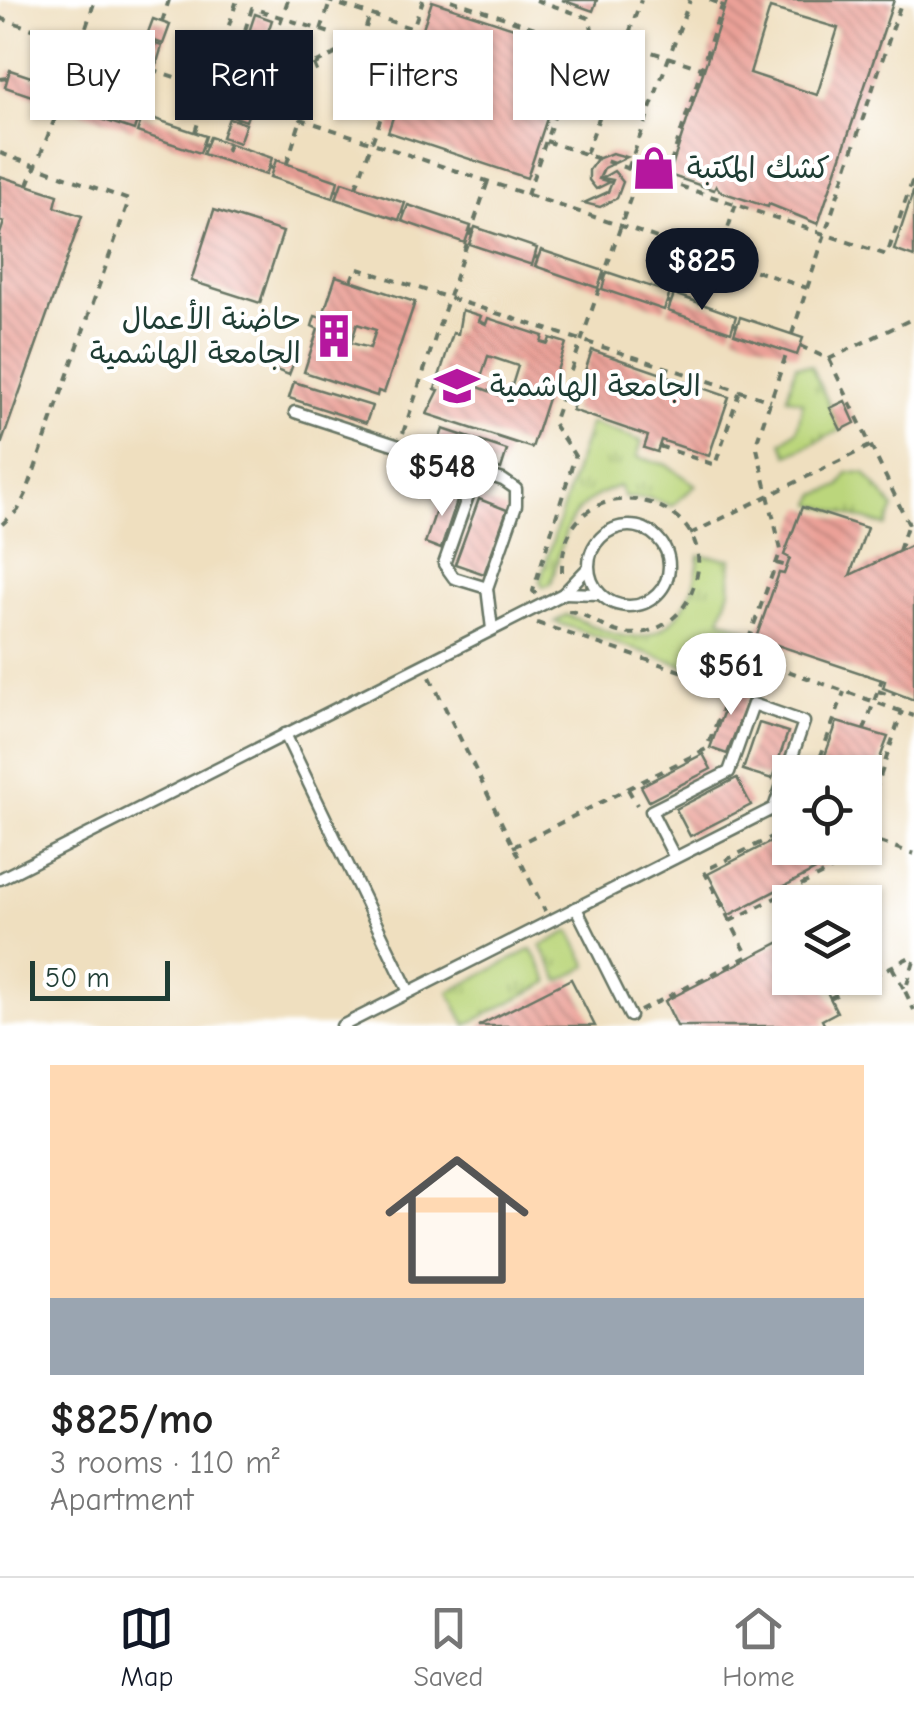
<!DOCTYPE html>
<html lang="en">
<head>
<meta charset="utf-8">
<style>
	body { margin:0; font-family:"Comic Neue","Playpen Sans Arabic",sans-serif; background:#f2f2f2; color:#222; height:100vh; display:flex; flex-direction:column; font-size:38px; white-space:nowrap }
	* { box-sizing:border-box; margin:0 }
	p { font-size:32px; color:#767676 }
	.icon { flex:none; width:55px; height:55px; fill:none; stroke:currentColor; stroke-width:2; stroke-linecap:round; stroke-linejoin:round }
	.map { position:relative; height:1026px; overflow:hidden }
	.panel { display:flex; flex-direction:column; background:#fff; flex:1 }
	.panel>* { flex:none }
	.hud { position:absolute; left:30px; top:30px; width:855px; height:90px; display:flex; gap:20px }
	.tools { position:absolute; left:772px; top:755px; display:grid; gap:20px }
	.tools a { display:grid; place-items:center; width:110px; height:110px; border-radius:0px; background:#fff; box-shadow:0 2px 8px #0004; font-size:50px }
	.scale { position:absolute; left:30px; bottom:25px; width:140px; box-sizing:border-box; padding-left:10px; border:5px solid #1f3d34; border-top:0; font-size:28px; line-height:35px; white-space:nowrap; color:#1f3d34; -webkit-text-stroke:8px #fff; paint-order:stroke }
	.price { position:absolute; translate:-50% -85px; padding:0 22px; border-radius:35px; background:#fff; color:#222; font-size:32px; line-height:65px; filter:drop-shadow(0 2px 5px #0008) }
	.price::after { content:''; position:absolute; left:50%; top:60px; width:30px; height:22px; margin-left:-15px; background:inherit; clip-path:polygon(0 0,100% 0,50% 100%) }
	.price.selected { background:#111827; color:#fff }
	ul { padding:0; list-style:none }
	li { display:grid; align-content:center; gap:20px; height:530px; padding:0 50px }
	li span { display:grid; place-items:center; height:310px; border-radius:0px; color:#555 }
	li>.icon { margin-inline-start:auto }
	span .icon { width:180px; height:180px; fill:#fffc; stroke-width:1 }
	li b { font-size:42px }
	.pill { padding:0 35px; border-radius:0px; background:#fff; box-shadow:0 2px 8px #0004; font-size:35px; line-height:90px }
	.pill.selected { background:#111827; color:#fff }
	.dock { display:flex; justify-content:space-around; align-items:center; height:140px; border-top:2px solid #e0e0e0; background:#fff; font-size:28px; color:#767676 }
	.dock a { display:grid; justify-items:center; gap:5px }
	.dock .selected { color:#111827 }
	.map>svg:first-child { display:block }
	.grass { fill:url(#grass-tufts); stroke:#6d8a58; stroke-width:2.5 }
	.building { fill:url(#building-back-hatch); fill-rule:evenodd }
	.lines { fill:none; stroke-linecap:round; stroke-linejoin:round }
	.service-casing { stroke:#687665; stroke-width:15 }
	.path { stroke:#687665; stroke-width:4; stroke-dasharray:8 8; stroke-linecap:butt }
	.service { stroke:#fff; stroke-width:10 }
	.labels { text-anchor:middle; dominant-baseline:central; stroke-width:8; stroke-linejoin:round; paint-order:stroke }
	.poi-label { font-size:30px; fill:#1f3d34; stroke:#fff; text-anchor:start }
</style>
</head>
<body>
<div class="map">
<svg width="914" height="1026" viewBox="0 0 914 1026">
	<defs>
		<pattern id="grass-tufts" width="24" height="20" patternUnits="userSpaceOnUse" patternTransform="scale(2.5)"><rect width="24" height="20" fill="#bbd67c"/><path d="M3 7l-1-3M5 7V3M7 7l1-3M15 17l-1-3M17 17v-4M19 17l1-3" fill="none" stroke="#97af66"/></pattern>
		<pattern id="building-back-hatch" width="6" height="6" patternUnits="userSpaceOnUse" patternTransform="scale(2.5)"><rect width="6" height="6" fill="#eba198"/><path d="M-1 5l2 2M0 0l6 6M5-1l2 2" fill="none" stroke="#be847d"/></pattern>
	</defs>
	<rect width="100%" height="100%" fill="#fff"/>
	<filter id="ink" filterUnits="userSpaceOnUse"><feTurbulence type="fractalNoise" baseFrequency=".01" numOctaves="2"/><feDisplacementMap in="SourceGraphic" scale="20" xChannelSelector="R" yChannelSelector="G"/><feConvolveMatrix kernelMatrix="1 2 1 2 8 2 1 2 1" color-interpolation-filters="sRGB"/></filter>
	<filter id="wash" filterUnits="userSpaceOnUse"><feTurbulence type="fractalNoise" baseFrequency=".0048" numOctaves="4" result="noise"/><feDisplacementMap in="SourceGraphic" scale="40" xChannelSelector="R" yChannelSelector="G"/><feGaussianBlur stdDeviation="2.25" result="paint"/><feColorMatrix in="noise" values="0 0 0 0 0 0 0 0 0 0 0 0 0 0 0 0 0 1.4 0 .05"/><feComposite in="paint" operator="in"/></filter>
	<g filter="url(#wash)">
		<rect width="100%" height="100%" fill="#efdfbf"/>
		<g class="grass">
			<path d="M796,365L811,366L841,430L788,455L782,442L797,430L803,402L787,397Z"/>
			<path d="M590,423L642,441L637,457L667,465L696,485L672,506L649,498H625L619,486C563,506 566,532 551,584L543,587L540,581Z"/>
			<path d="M848,472L865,473L894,508L886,526L813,504L816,495L840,486Z"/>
			<path d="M699,555L731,559L730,590L720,619L747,630L726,680L555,622L566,615C586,622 614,638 634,637C676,636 696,594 699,555Z"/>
			<path d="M570,931L588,966L560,981L541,946Z"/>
			<path d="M532,949L549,982L466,1025L449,992Z"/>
		</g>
		<g id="blocks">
			<g class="building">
				<path d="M562,0H597L593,11Z"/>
				<path d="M727,0H894L818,224L769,204L768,207L721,192L716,186L714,190L669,175ZM770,8L838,28L817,95L750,73Z"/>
				<path d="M432,1L571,47L527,178L388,132Z"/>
				<path d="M255,14L272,20L266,38L249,32Z"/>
				<path d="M153,19L170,25L163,44L146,38Z"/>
				<path d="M146,41L162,46L156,66L139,60Z"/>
				<path d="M247,47L264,52L259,70L241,65Z"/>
				<path d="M275,56L293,62L287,80L270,74Z"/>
				<path d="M138,63L155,68L148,88L131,82Z"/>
				<path d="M10,70L73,91L67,108L5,87Z"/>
				<circle cx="249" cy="86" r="11"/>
				<path d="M266,81L283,87L276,106L259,101Z"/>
				<path d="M131,85L147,90L141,110L124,104Z"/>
				<path d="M77,92L139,114L134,130L71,109Z"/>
				<path d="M236,96L253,101L246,121L230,115Z"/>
				<path d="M143,115L206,136L200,153L137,132Z"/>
				<path d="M229,118L246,124L239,143L222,137Z"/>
				<path d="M210,137L272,158L266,175L203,154Z"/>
				<path d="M612,153L627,157L604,168L599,179L610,182L596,189L589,180V170L597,159Z"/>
				<path d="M647,157L667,163L662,178L642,172Z"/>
				<path d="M276,160L338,181L333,198L270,177Z"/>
				<path d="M614,171L623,182L617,198L600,207L584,203L608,192L613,180L602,178Z"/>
				<path d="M0,176L58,195L55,207L82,216L1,445L0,234L4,222L0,221Z"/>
				<path d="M342,182L405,203L399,220L336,199Z"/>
				<path d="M913,192H914V257L894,250Z"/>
				<path d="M408,205L471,226L465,243L402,221Z"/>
				<path d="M214,210L283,232L260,303L191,281Z"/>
				<path d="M475,227L537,248L532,265L469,244Z"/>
				<path d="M541,250L604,271L598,288L535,266Z"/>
				<path d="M607,272L670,293L664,310L602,289Z"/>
				<path d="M336,276L415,302L384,393L378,391L377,396L304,372L318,329L312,326L315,316L322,318ZM357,324L376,330L370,348L351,343Z"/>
				<path d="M674,294L736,316L731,332L668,311Z"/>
				<path d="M462,310L481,316L479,321L486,324L488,318L543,336L541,342L548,344L550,338L566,343L532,448L427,414L439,390L435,389L453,333L458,334ZM488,356L518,366L508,398L478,387Z"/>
				<path d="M740,317L803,338L797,355L734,334Z"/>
				<path d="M592,350L729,397L709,456L661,440L657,452L644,448L648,436L572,410Z"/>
				<path d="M277,353L295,359L289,375L271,368Z"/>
				<path d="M294,382L372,406L366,423L289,398Z"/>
				<path d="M845,401L855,423L841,430L830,408Z"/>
				<path d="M443,429L507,450L501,469L436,448Z"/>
				<path d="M443,490L459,495L441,549L425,543Z"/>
				<path d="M479,499L507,510L484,574L455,564Z"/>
				<path d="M802,507L867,528L850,575L914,544V700L883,688L885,681L756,638L779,573L784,574L790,558L784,555Z"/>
				<path d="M734,683L752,689L727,754L710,748Z"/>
				<path d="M837,722L888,737L865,798V772H819Z"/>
				<path d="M759,723L788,732L772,779L743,770Z"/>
				<path d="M703,754L711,769L649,801L641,786Z"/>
				<path d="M737,778L751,805L690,836L676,809Z"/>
				<path d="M790,832V848H847L844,855L729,915L708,874Z"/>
				<path d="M784,940L790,952V978H803L806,983L820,978L837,1012L822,1020L825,1026H677L665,1001Z"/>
				<path d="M571,979L595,1026H478L561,984Z"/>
			</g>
		</g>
	</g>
	<g filter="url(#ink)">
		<use href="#blocks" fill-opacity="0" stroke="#687665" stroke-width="2.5"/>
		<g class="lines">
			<g class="service-casing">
				<g id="service">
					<path d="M295,412L503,480L516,489V505L487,588L492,629"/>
					<path d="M468,496L444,564L454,578L487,588"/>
					<circle cx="629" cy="566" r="40"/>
					<path d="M564,593L598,594"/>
					<path d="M285,734L409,992"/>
					<path d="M0,879L563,594L588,568"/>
					<path d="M576,908L630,1016"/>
					<path d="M342,1026L774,808L804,722L753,704L729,772L651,811L675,858"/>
				</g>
			</g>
			<g class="path">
				<path d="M326,0L411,28"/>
				<path d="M451,0L580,43"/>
				<path d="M536,0L589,18L593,33"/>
				<path d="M710,0L723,5"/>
				<path d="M0,18L225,94L252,8L402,56"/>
				<path d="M162,22L169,0"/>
				<path d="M321,30L330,2"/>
				<path d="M361,43L370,15"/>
				<path d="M154,44L155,41"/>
				<path d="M343,50L348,62"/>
				<path d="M399,63L410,67"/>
				<path d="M314,64L319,76"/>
				<path d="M252,77L263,72L288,0"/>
				<path d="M0,79L8,78"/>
				<path d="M139,87L140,85"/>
				<path d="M66,88L95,0"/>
				<path d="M257,89L263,91"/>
				<path d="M279,97L288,99L301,119L807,288"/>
				<path d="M70,99L74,101"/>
				<path d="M245,99V96"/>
				<path d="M288,99L297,73L357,43"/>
				<path d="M131,111L132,107"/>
				<path d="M237,120L238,118"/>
				<path d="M136,122L140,123"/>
				<path d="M195,132L237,0"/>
				<path d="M546,141L665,181L724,0"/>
				<path d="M203,144L207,145"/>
				<path d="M226,152L230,140"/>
				<path d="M0,153L129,200L26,494L18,510L0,526"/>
				<path d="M586,154L641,0"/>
				<path d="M287,163L301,119"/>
				<path d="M269,167L273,168"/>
				<path d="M628,169L690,0"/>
				<path d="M665,181L887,255L914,176"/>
				<path d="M28,185L60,106"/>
				<path d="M356,187L423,0"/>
				<path d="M335,189L339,191"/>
				<path d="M527,195L580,43L593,33L701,68"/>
				<path d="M402,212L405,213"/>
				<path d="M535,257L538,258"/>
				<path d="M718,258L738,198"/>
				<path d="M351,281L356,268L771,401"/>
				<path d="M667,301L671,303"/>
				<path d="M733,324L737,325"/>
				<path d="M792,334L902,0"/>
				<path d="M800,346L829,359L908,523L914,521"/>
				<path d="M829,359L914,318"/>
				<path d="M403,433L488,181"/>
				<path d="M659,446L715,465L739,393"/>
				<path d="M690,534L870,446"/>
				<path d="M899,551L908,523"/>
				<path d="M776,563L787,566"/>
				<path d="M562,572C560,455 733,493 692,591C684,613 664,629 641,633C605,639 591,609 563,611"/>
				<path d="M536,594L533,591L575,456L553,423L639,173"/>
				<path d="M537,623L731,688L781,550L756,444L787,352"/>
				<path d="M743,655L914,716"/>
				<path d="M430,677L545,911"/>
				<path d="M878,691L893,696L894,692"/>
				<path d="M864,730L882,679"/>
				<path d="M815,772L844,692"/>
				<path d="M628,789L637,805"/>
				<path d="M865,822L902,711"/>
				<path d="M865,837L914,854"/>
				<path d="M513,847L706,749L730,690"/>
				<path d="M730,921L704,871L790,828"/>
				<path d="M914,961L905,991L914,1010"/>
				<path d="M892,967L904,989"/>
				<path d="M830,998L914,955"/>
				<path d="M640,1011L748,956L730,921L852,859L856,848"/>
			</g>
			<use href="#service" class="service"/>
		</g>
	</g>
	<defs>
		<g id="shop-bare" transform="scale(3.45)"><path d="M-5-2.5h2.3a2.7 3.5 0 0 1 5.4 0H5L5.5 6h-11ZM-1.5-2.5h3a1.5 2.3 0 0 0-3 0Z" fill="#b5179e" stroke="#fff" stroke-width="2.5" paint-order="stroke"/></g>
		<g id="building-bare" transform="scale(3.45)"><path d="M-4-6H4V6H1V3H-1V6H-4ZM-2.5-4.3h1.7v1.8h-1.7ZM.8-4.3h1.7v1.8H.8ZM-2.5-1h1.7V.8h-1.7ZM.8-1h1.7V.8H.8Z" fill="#b5179e" stroke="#fff" stroke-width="2.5" paint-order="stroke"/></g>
		<g id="university-bare" transform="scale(3.45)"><path d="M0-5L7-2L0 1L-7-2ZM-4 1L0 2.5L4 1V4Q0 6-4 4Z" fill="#b5179e" stroke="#fff" stroke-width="2.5" paint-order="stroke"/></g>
	</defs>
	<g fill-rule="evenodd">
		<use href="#shop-bare" x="654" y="168"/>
		<use href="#building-bare" x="334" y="336"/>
		<use href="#university-bare" x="457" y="386"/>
	</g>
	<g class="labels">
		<g class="poi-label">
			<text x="687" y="168">كشك المكتبة</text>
			<text x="301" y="319" text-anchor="end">حاضنة الأعمال<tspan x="301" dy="34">الجامعة الهاشمية</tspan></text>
			<text x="490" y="386">الجامعة الهاشمية</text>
		</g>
	</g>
</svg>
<div class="tools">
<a><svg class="icon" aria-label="locate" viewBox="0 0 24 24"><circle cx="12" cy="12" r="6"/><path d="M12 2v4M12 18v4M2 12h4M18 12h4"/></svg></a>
<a><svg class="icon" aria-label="layers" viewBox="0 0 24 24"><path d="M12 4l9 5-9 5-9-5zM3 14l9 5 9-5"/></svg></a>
</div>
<div class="scale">50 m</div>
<b class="price selected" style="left:702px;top:313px">$825</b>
<b class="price" style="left:442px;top:519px">$548</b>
<b class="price" style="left:731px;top:718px">$561</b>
<div class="hud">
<a class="pill">Buy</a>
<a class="pill selected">Rent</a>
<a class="pill">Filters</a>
<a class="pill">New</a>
</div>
</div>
<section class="panel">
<ul>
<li><span style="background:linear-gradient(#ffd9b3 75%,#9aa5b1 0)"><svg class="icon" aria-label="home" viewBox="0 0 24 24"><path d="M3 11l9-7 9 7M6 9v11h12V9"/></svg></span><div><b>$825/mo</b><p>3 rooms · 110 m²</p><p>Apartment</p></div></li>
</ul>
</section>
<nav class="dock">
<a class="selected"><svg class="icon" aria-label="map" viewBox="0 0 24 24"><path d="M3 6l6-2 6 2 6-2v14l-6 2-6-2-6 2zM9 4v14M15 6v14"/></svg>Map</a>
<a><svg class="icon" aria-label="saved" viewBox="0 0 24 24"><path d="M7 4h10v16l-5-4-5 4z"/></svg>Saved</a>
<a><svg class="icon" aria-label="home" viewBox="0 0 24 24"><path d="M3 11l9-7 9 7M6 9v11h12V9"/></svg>Home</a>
</nav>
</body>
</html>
